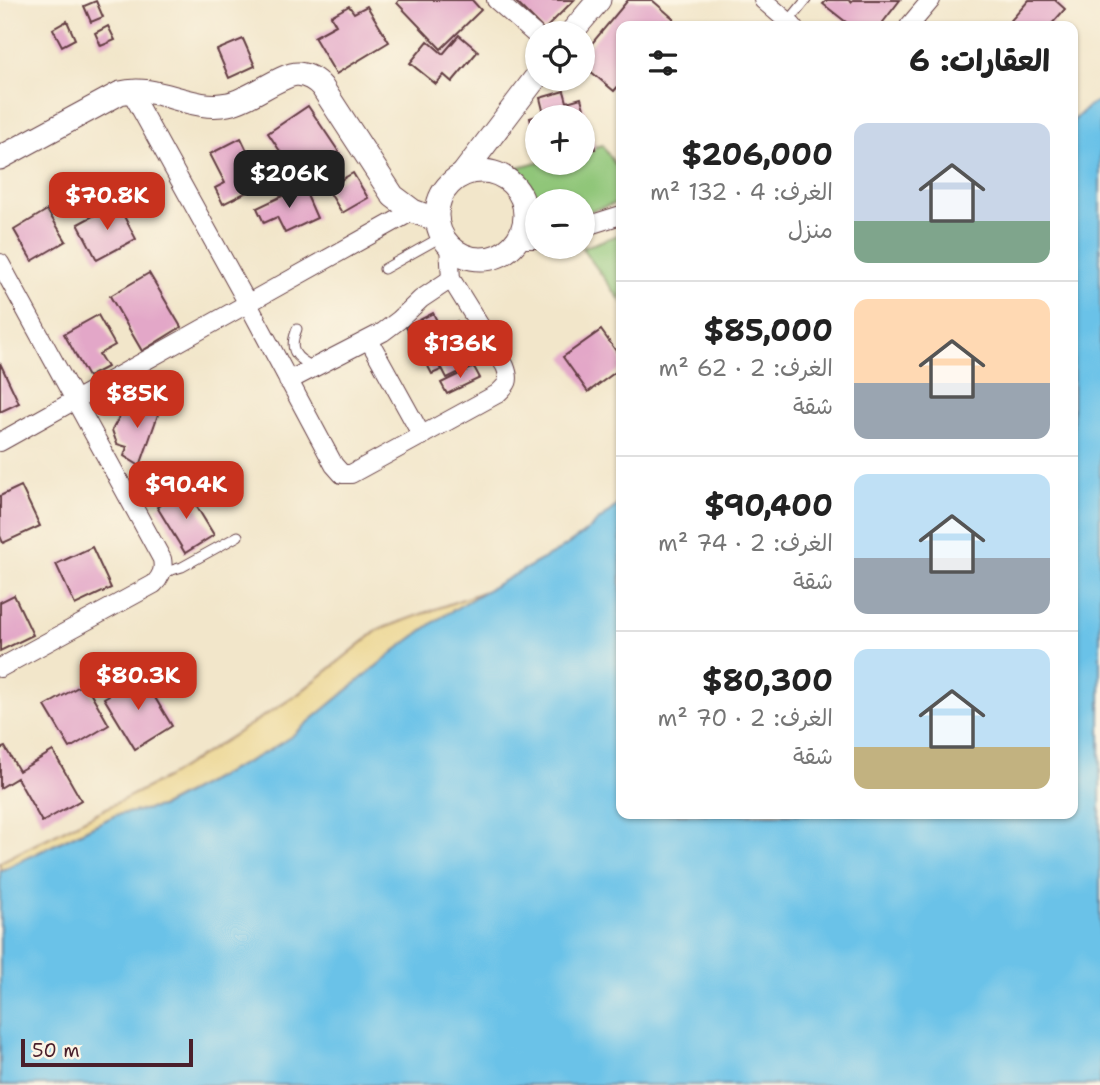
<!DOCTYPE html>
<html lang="ar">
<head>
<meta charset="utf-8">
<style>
	body { margin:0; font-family:"Shantell Sans","Playpen Sans Arabic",sans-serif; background:#f6f6f6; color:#222; direction:rtl; height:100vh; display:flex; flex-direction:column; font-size:26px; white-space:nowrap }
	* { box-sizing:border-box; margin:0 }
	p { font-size:23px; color:#767676 }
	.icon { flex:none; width:38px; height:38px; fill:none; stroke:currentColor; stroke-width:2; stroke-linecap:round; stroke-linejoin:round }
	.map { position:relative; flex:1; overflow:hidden; direction:ltr }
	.panel { position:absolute; left:616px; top:21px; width:462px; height:798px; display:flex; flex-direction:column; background:#fff; border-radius:14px; box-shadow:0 2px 5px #0004; direction:rtl }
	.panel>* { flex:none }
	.controls { position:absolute; left:525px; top:21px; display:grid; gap:14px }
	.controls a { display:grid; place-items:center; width:70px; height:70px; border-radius:50%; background:#fff; box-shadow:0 2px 5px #0004; font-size:35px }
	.scale { position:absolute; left:21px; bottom:18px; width:172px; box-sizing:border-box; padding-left:7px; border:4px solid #4a1f2b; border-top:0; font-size:19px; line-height:24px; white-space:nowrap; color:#4a1f2b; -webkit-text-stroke:5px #fcf5e5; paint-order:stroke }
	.price { position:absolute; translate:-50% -60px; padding:0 16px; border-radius:14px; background:#c8321e; color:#fff; font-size:23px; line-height:46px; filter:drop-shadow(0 2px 4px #0008) }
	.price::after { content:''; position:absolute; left:50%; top:42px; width:21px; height:16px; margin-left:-10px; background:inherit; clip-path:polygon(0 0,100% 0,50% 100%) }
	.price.active { background:#222; color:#fff }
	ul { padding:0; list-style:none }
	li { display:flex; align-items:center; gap:21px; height:175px; padding:0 28px }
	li+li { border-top:2px solid #e0e0e0 }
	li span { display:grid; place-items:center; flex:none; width:196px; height:140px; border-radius:14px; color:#555 }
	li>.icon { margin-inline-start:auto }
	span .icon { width:84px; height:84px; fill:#fffc; stroke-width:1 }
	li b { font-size:30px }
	h2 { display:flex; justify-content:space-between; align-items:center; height:84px; padding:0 28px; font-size:30px }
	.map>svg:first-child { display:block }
	.green { fill:#90c679; stroke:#6d7252; stroke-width:2 }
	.sand { fill:#eeda9e; stroke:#9c7c64; stroke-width:2 }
	.water { fill:#6bc2e8; stroke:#5a708a; stroke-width:2 }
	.building { fill:#e3a7c8 }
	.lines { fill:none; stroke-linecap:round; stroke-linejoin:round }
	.service-casing { stroke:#633d43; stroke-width:11 }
	.minor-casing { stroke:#633d43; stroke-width:20 }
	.tertiary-casing { stroke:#633d43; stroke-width:25 }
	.service { stroke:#fff; stroke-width:9 }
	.minor { stroke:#fff; stroke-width:18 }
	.tertiary { stroke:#fff; stroke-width:23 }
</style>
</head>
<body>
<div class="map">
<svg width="1100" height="1085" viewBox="0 0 1100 1085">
	<rect width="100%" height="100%" fill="#fcf5e5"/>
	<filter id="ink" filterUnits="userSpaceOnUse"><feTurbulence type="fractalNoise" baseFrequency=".0143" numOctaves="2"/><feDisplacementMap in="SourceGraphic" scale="14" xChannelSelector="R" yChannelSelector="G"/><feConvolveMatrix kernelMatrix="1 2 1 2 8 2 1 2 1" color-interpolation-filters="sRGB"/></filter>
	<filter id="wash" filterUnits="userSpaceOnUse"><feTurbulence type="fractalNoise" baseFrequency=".00686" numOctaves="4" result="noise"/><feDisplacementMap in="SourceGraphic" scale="28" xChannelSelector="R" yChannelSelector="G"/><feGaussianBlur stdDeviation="1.57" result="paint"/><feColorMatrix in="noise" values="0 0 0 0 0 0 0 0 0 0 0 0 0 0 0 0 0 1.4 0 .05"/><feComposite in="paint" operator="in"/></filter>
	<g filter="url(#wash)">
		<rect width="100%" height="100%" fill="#f2e6ca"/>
		<g class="green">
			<path d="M602,145L617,167L621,165V202L583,213V201H537V206L533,194L514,168L537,162L583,163V150Z"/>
			<path d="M621,234V301L582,248Z"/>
		</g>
		<path class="sand" d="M485,591L437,620L396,650L292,736L268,751L160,807L116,815L0,871V862L166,778L297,695L378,630Z"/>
		<path class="water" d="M1100,100V1085H0V871L116,815L161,807L268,751L292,736L396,650L437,620L485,591L558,551L583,534L621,502V814H1073V121L1090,105Z"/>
		<g id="blocks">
			<g class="building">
				<path d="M399,0H472L481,10L441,49L397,3Z"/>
				<path d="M514,0H574L544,30Z"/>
				<path d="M628,0H652L674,19L668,26H621V83L614,91L583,65V54Z"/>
				<path d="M827,0H848L851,2L853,0H900L880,26H851L823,4Z"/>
				<path d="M1029,0H1055L1065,9L1050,26H1006Z"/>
				<path d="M96,1L103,17L91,22L84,6Z"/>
				<path d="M349,6L354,13L367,6L389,42L336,74L314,37L336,25L331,16Z"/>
				<path d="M67,21L75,39L62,46L53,29Z"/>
				<path d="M108,26L115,40L101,46L95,33Z"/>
				<path d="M459,35L478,51L452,82L444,75L436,84L410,63L428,41L443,54Z"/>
				<path d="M243,39L255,66L229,78L217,50Z"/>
				<path d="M564,91L567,102L581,98L595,149L583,152V117H537L536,143L530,118L544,114L540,98Z"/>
				<path d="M308,106L343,158L317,175L306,159L292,169L268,133Z"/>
				<path d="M241,138L263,184L223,204L215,188L225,183L210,154Z"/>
				<path d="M353,173L368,198L342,213L327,188Z"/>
				<path d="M303,186L317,218L285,233L277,217L264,223L257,208Z"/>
				<path d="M117,203L136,239L97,260L78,224Z"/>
				<path d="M47,210L66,241L32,261L14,230Z"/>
				<path d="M149,273L181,327L142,351L110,296Z"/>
				<path d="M433,313L441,329L457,321L478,363L447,378L426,337L414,343L406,327Z"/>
				<path d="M98,315L115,345L99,354L107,367L88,377L64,334Z"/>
				<path d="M601,330L621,358V368L588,392L563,357Z"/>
				<path d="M429,346L441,370L432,374L420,351Z"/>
				<path d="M0,363L19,403L0,412Z"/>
				<path d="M474,367L480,378L447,394L441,383Z"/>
				<path d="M150,400L161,406L140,466L124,456L127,447L117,444L112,430L122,412L133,414L137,405Z"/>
				<path d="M21,486L40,526L3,543L0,536V496Z"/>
				<path d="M186,489L214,535L185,553L157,507Z"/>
				<path d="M92,547L111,588L75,605L56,564Z"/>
				<path d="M14,595L33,635L0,651V602Z"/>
				<path d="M142,676L172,726L135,749L104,698Z"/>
				<path d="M85,683L109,725L70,748L45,706Z"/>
				<path d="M5,747L19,771L53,751L81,800L42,822L17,778L0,788V749Z"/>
			</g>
		</g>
	</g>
	<g filter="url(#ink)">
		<use href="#blocks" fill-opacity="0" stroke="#633d43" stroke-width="2"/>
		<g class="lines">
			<g class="service-casing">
				<g id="service">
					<path d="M788,22L806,0"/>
					<path d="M384,269L443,236"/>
					<path d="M297,329C288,350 295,358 314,367"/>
					<path d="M162,573L182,567L238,536"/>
				</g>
			</g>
			<g class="minor-casing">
				<g id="minor">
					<path d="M496,0L537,36"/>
					<path d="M763,0L793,26"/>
					<path d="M909,26L931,0"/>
					<path d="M130,90L248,304L334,465L342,474H351L497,394C508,384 511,381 505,366L451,279L449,246"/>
					<path d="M583,227L621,215"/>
					<path d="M517,239H537"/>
					<path d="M0,263L162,559C164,569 162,576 154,584L0,668"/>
					<path d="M369,340L422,436"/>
					<path d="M288,381L383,332L399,320L421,299L451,279"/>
					<path d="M0,442L413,211"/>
				</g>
			</g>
			<g class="tertiary-casing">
				<g id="tertiary">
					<path d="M571,33L599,0"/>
					<path d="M0,158L120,93C157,83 191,112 228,104C250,100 281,74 298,74C308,75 316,80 322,87L393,196L413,211L437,220"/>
					<circle cx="481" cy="215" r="44"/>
					<path d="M462,175L537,76"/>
				</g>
			</g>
			<use href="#service" class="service"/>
			<use href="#minor" class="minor"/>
			<use href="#tertiary" class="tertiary"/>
		</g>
	</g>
</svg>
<div class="controls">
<a><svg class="icon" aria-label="locate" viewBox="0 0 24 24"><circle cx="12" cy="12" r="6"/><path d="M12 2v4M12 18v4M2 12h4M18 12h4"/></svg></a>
<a>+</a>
<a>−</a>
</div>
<div class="scale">50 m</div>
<b class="price active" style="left:289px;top:210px">$206K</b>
<b class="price" style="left:107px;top:232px">$70.8K</b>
<b class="price" style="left:460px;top:380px">$136K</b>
<b class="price" style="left:137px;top:430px">$85K</b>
<b class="price" style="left:186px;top:521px">$90.4K</b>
<b class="price" style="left:138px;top:712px">$80.3K</b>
<section class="panel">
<h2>العقارات: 6<svg class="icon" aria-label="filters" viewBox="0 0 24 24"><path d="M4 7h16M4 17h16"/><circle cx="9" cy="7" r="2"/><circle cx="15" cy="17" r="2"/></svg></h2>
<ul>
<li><span style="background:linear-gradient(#c9d6e8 70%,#7fa58c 0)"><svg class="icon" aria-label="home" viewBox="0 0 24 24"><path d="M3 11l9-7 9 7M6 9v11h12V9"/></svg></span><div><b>$206,000</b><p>الغرف: 4 · 132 m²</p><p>منزل</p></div></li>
<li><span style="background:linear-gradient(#ffd9b3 60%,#9aa5b1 0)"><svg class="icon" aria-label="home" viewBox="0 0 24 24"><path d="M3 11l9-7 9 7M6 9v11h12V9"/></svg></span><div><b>$85,000</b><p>الغرف: 2 · 62 m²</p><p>شقة</p></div></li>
<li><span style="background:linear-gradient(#bfe0f5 60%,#9aa5b1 0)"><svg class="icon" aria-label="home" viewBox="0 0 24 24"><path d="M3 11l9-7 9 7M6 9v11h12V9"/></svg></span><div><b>$90,400</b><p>الغرف: 2 · 74 m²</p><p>شقة</p></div></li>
<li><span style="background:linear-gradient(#bfe0f5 70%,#c2b280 0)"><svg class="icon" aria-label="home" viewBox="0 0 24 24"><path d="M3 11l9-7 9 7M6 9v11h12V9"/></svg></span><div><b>$80,300</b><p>الغرف: 2 · 70 m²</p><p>شقة</p></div></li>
</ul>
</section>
</div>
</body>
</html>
